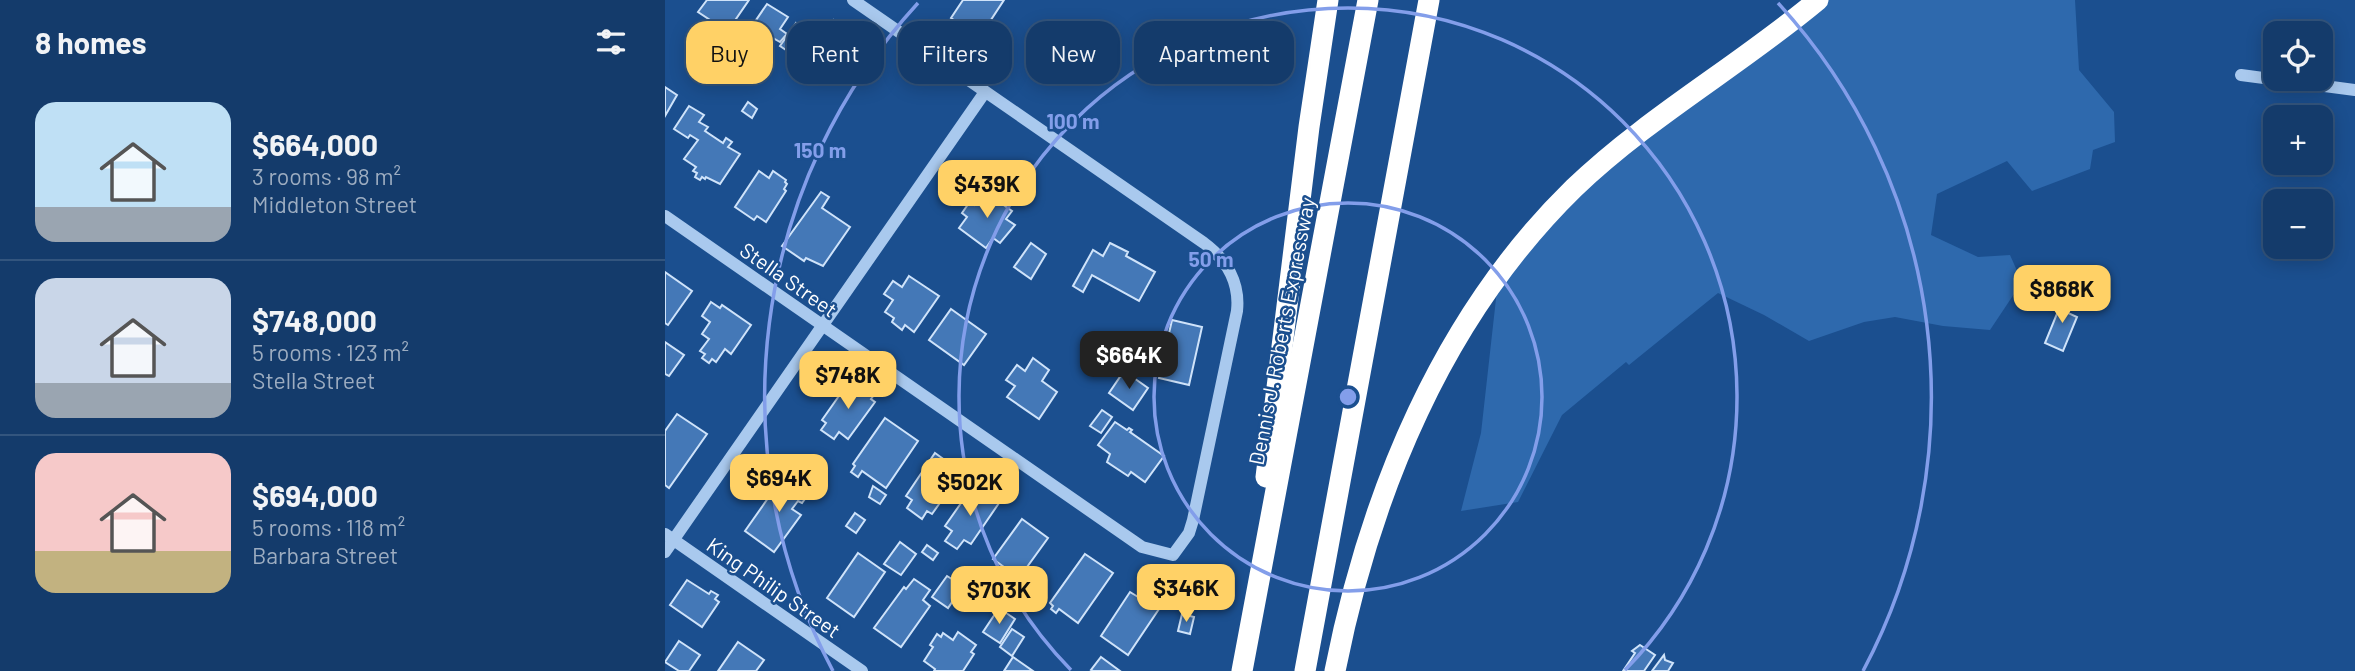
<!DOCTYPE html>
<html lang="en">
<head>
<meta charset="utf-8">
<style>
	body { margin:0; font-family:Barlow,sans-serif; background:#1d4271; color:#f1f3f6; height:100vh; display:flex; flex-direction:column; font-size:26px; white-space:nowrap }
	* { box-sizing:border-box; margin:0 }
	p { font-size:23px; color:#9dadc1 }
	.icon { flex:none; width:38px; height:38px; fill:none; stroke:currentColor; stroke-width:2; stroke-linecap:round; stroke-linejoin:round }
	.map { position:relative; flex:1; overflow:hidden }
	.panel { display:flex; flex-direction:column; background:#143b6b; width:665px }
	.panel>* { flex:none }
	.hud { position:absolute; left:21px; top:21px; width:665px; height:63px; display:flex; gap:14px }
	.buttons { position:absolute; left:1598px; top:21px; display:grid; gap:14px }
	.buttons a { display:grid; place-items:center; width:70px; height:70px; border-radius:14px; background:#143b6b; box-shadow:0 4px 18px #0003,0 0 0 2px #33557e; font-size:35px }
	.price { position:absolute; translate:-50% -60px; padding:0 16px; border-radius:14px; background:#ffd166; color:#111; font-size:23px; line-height:46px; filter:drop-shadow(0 2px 4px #0008) }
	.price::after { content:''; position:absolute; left:50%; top:42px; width:21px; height:16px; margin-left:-10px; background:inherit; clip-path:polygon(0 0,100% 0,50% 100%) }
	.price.current { background:#222; color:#fff }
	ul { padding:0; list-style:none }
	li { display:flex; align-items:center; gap:21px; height:175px; padding:0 35px }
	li+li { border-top:2px solid #33557e }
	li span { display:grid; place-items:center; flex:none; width:196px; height:140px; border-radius:21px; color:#555 }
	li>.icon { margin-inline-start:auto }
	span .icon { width:84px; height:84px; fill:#fffc; stroke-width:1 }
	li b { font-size:30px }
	h2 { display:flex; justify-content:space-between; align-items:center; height:84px; padding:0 35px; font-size:30px }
	.pill { padding:0 24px; border-radius:21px; background:#143b6b; box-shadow:0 4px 18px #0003,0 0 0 2px #33557e; font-size:24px; line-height:63px }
	.pill.current { background:#ffd166; color:#111 }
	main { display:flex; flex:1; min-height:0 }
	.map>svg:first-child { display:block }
	.green { fill:#2e69ad }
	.building { fill:#4478b7; stroke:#cfe3fa; stroke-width:2 }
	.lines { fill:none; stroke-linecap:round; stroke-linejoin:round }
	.minor { stroke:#a9c9ee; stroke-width:12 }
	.highway { stroke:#fff; stroke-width:21 }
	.ring { fill:none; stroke:#839eea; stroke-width:3.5 }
	.labels { text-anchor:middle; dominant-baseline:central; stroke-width:5; stroke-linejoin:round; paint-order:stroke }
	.street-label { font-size:21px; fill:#fff; stroke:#1b4f8f }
	.centre { fill:#839eea; stroke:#1b4f8f; stroke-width:3.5 }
	.ring-label { font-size:21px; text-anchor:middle; font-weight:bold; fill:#839eea; stroke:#1b4f8f; stroke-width:5; stroke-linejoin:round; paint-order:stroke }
</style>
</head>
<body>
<main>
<section class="panel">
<h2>8 homes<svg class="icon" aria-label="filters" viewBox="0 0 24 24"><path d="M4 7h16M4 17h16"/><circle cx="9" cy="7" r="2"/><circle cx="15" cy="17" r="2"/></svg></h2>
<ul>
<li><span style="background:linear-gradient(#bfe0f5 75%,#9aa5b1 0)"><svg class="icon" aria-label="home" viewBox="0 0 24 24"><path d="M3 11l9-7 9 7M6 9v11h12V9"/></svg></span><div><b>$664,000</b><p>3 rooms · 98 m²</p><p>Middleton Street</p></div></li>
<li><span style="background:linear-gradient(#c9d6e8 75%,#9aa5b1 0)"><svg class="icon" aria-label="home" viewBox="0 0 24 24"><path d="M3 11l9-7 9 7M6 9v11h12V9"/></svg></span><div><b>$748,000</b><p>5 rooms · 123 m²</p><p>Stella Street</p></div></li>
<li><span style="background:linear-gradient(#f6c9c9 70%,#c2b280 0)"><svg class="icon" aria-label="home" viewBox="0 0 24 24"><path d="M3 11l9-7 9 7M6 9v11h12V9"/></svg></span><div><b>$694,000</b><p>5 rooms · 118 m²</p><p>Barbara Street</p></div></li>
</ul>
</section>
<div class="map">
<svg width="1690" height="671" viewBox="0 0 1690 671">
	<rect width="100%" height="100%" fill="#1b4f8f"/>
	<path class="green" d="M1147,0H1410L1414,70L1449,112L1450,142L1428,150L1425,169L1367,191L1342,161L1272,194L1266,235L1313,257L1345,255L1357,282L1325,330L1278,326L1230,317L1199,322L1144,341L1099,315L1053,293L964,365L961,362L897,415L853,502L796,511L816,433L834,272L917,174Z"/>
	<g class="building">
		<path d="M42,0H84L62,32L59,30L54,36L40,26L45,20L33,12Z"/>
		<path d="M298,0H339L316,35L309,30L308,33L286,18Z"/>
		<path d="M102,4L123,17L115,29L122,34L115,42L87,26Z"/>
		<path d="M169,20L182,28L162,59L148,50L153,41L149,38L156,28L162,32Z"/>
		<path d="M131,23L146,34L130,56L115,46Z"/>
		<path d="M0,87L12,95L0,116Z"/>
		<path d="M83,102L92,109L87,118L77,111Z"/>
		<path d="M24,106L39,115L34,122L43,127L40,131L58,143L61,138L67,142L63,147L75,154L55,184L41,177L40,179L37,177L35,180L30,177L32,173L28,171L31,167L19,159L33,140L25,135L23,138L9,129Z"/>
		<path d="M94,171L104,178L108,171L121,180L120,182L122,184L119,189L121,191L101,222L92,216L89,220L70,207Z"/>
		<path d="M319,191L347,211L341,219L350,225L335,243L328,238L321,248L294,228L302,217L297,213L304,203L309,205Z"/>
		<path d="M156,192L164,197L157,208L185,227L158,266L141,258L139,261L117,246Z"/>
		<path d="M366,243L381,254L366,279L349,267Z"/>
		<path d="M445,243L463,252L461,256L490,272L474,301L427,275L418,292L408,286L428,250L438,256Z"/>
		<path d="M0,272L27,291L3,325L0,323Z"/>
		<path d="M244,276L274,296L249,332L240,325L237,330L227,322L229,318L220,312L228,300L219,294L228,281L237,287Z"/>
		<path d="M1400,294L1409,298L1403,313L1412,317L1398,351L1380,343Z"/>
		<path d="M46,302L55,308L57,305L86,325L66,354L60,349L51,362L47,359L44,363L37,358L40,354L35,351L44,339L37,334L45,322L37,316Z"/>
		<path d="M286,309L321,334L299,365L264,340Z"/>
		<path d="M507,320L537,327L524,385L494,378Z"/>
		<path d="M0,342L19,355L4,376L0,374Z"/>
		<path d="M368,358L384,370L377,381L392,392L374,419L342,397L350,386L341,380L352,365L360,371Z"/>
		<path d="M459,371L483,388L468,410L444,393Z"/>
		<path d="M186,379L209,395L206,399L210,402L183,439L174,432L169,439L156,430L161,423L157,420Z"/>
		<path d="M437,410L447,417L436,433L425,426Z"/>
		<path d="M12,414L42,434L4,488L0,485V431Z"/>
		<path d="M220,418L253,441L221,488L197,471L193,477L186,472L190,466L188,464Z"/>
		<path d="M450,422L462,430L464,428L467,430L465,432L499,456L480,482L466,472L463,476L442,462L445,454L433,445Z"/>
		<path d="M270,453L284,463L286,460L289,462L287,465L291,468L288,472L294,476L267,514L262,511L257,519L242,508L247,500L241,496Z"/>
		<path d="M127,473L148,488L137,503L133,501L127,509L136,515L109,552L80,531L106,494L113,499L119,490L116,488Z"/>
		<path d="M208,486L221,495L215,504L204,497Z"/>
		<path d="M308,486L334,503L306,544L299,540L292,549L280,541L287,531L280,526Z"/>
		<path d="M190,513L200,520L191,533L181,526Z"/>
		<path d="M357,519L383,538L354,578L328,559Z"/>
		<path d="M235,542L251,554L236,575L219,564Z"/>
		<path d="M262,545L273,553L268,560L257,552Z"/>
		<path d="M193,553L220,572L189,617L162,598Z"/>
		<path d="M420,554L448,573L413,623L394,609L391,613L386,609L388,606L385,603Z"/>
		<path d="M282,576L298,586L283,608L267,597Z"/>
		<path d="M249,579L265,590L258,600L265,606L236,647L209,628L239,587L241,589Z"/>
		<path d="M22,580L44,594L46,591L53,595L50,599L54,602L37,627L5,605Z"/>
		<path d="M465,592L478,600L481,596L496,606L463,655L436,636Z"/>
		<path d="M334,608L350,619L335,643L318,632Z"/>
		<path d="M517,614L529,617L525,634L513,631Z"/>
		<path d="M347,629L359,637L347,656L335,647Z"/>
		<path d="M293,632L311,645L306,652L309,654L298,671H269L270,669L259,661L268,647L265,645L272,634L276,637L278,633L288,640Z"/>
		<path d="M14,641L35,655L24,671H14L0,662Z"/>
		<path d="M73,642L99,660L91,671H53Z"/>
		<path d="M975,645L990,655L979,671H958L970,653L967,651Z"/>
		<path d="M999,655L1000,660L1008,663L1003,671H987Z"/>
		<path d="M348,657L368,671H339Z"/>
		<path d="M436,657L455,671H428L426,670Z"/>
	</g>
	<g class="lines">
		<g class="minor">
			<path d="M1576,75L1690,90"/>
			<path d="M0,216L477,547L508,555L524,533L528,520L572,311C575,283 562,260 539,243L188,0"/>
			<path d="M0,534L197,671"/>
			<path d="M0,552L320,92"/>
		</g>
		<g class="highway">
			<path d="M601,477L644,127L663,0"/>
			<path d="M577,671L703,0"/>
			<path d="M640,671L764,0"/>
			<path d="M670,671C705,494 777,317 909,188C983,117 1074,66 1153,0"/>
		</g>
	</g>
	<g class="ring">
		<circle cx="683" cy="397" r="194"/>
		<path d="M406 670A389 389 0 1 1 960 670"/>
		<path d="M168 671A583 583 0 0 1 253 3M1113 3A583 583 0 0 1 1198 671"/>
	</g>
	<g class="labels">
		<g class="street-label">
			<text transform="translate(124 279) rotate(35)">Stella Street</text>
			<text transform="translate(616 331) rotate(-79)">Dennis J. Roberts Expressway</text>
			<text transform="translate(109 587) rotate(35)">King Philip Street</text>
		</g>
	</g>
	<circle cx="683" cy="397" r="10" class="centre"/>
	<g class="ring-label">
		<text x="408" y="129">100 m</text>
		<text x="155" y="158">150 m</text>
		<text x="546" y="267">50 m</text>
	</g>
</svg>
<div class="buttons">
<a><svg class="icon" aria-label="locate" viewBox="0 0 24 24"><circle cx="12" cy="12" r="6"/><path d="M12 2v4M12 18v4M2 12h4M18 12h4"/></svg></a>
<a>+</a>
<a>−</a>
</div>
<b class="price" style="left:322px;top:220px">$439K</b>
<b class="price" style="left:1397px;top:325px">$868K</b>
<b class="price current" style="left:464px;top:391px">$664K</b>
<b class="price" style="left:183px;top:411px">$748K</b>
<b class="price" style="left:114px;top:514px">$694K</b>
<b class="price" style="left:305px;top:518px">$502K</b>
<b class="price" style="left:521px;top:624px">$346K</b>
<b class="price" style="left:334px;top:626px">$703K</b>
<div class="hud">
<a class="pill current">Buy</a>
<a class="pill">Rent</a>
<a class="pill">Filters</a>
<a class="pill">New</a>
<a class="pill">Apartment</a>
</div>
</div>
</main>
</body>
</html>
